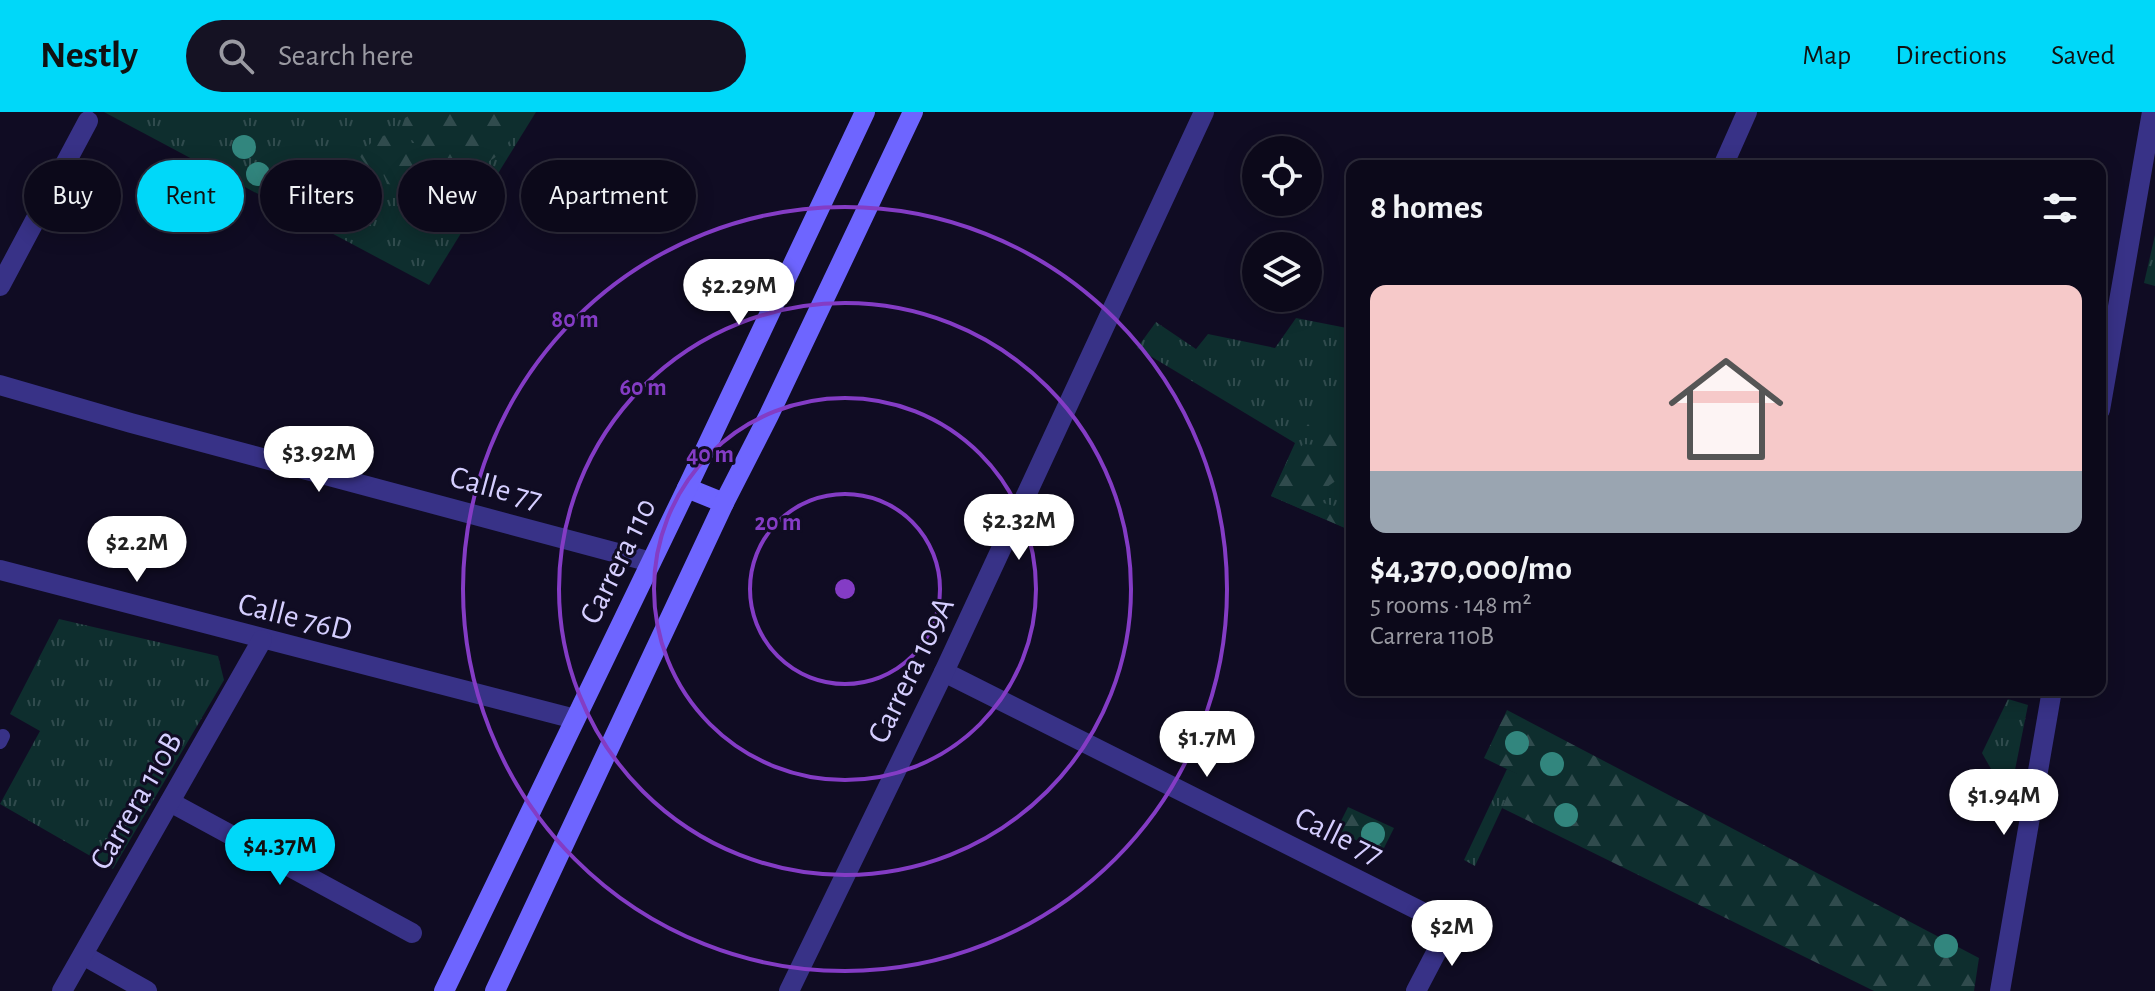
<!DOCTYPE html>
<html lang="en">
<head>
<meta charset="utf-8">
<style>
	body { margin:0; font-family:"Alegreya Sans",sans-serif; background:#151223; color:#f1f3f6; height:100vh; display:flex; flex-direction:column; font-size:30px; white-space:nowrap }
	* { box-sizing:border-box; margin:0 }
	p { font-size:26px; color:#9a9aa2 }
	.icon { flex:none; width:44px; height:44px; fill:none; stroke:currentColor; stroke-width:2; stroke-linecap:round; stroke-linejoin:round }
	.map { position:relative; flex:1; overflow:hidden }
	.drawer { position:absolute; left:1346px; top:48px; width:760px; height:536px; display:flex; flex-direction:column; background:#0c091a; border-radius:16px; box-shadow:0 4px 20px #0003,0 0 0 2px #2c2a39 }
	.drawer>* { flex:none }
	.guide { position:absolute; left:24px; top:48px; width:760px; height:72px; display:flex; gap:16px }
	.tools { position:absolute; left:1242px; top:24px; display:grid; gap:16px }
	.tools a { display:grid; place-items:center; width:80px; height:80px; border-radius:50%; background:#0c091a; box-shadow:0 4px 20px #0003,0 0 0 2px #2c2a39; font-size:40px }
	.price { position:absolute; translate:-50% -68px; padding:0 18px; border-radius:28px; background:#fff; color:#222; font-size:26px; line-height:52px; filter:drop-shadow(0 2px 4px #0008) }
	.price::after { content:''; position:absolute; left:50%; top:48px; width:24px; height:18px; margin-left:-12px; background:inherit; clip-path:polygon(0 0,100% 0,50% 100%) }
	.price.selected { background:#00d8f9; color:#111 }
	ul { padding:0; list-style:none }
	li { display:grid; align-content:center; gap:16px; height:424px; padding:0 24px }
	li+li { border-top:2px solid #2c2a39 }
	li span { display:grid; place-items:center; height:248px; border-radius:16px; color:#555 }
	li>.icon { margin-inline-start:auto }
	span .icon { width:144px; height:144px; fill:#fffc; stroke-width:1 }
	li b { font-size:34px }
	h2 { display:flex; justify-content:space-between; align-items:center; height:96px; padding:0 24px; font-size:34px }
	.tag { padding:0 28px; border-radius:36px; background:#0c091a; box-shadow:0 4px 20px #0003,0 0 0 2px #2c2a39; font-size:28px; line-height:72px }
	.tag.selected { background:#00d8f9; color:#111 }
	header { display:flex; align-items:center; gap:48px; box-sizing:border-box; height:112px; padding:0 40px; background:#00d8f9; color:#111 }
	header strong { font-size:38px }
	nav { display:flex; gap:44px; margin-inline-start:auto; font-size:28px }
	.search { width:560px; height:72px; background:#151223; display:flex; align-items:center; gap:20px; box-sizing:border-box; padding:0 28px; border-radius:44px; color:#9a9aa2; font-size:30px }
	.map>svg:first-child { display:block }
	.grass { fill:url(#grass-tufts) }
	.forest { fill:url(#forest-firs) }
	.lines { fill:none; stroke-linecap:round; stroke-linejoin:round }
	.service { stroke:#383287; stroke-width:14 }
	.minor { stroke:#383287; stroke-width:20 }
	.tertiary { stroke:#383287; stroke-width:20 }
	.secondary { stroke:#6e65ff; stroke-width:20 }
	.tree { fill:#32867e }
	.ring { fill:none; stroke:#843cc5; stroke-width:4 }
	.labels { text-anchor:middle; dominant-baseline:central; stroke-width:6; stroke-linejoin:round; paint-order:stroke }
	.street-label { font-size:32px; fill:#d5ceff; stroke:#100c23 }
	.centre { fill:#843cc5; stroke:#100c23; stroke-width:4 }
	.ring-label { font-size:24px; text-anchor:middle; font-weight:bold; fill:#843cc5; stroke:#100c23; stroke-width:6; stroke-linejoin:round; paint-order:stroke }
</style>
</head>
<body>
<header>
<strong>Nestly</strong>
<div class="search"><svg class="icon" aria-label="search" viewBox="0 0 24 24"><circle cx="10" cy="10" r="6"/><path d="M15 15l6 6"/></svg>Search here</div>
<nav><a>Map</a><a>Directions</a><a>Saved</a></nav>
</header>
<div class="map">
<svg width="2155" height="879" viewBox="0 0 2155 879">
	<defs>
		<pattern id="grass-tufts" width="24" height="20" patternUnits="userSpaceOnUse" patternTransform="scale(2)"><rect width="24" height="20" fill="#0e2e2e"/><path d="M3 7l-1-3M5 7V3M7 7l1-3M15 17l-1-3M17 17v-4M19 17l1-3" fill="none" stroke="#304b4d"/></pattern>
		<pattern id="forest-firs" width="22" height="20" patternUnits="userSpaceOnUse" patternTransform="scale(2)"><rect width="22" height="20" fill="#0e2e2e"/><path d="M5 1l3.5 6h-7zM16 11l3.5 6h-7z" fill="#304b4d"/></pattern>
	</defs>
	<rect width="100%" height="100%" fill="#100c23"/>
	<g class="grass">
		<path d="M104,0H536L429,173Z"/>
		<path d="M2155,123V174L2144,171Z"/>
		<path d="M1296,206L1352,217V419L1271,384L1295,331L1137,236L1156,210L1196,237L1208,222L1275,236Z"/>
		<path d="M59,507L218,544L224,568L113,757L0,692L40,619L10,602Z"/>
		<path d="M2008,587L2028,593L2015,658L1995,664L1982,641Z"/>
		<path d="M1507,657L1518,662L1475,754L1464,748Z"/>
	</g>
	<g class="forest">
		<path d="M190,0H227L214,16L197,27L195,10Z"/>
		<path d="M415,0L428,5L444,2L445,0H498L511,7L515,4L520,8C513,25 498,53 477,52C467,51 457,46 446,53C440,56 434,66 429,72L423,60L438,51L428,44L409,60L403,74L387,72L383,62L370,58L359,43L377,25L392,22L402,31H415L401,17L405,6Z"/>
		<path d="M1337,295L1352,296V344L1343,345L1349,353L1343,364L1321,379L1320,390L1334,394L1340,388L1352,389V419L1271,384L1293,337H1300L1303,332L1316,333L1315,327L1303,319L1308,312L1311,316L1322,311L1323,306L1328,305L1330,298Z"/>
		<path d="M1507,598L1979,846L1974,879H1874L1502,696L1517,662L1484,646Z"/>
		<path d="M1348,695L1394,716L1382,740L1336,719Z"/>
	</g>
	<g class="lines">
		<path class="service" d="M0,630L3,624"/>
		<g class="minor">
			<path d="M1723,54L1747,0"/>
			<path d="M0,174L88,9"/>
			<path d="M0,273L131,311L651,450"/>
			<path d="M0,458L575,607"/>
			<path d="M944,560L1450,814L1416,879"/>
			<path d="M170,690L412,821"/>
			<path d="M83,843L147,879"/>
			<path d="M62,879L262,528"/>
			<path d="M789,879L944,560L1204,0"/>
		</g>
		<g class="tertiary">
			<path d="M2100,298L2152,0"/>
			<path d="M2000,879L2052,578"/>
		</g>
		<g class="secondary">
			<path d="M687,376L724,391"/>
			<path d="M444,879L687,376L865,0"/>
			<path d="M495,879L724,391L769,303L913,0"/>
		</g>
	</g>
	<g class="tree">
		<circle cx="244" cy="35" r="12"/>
		<circle cx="258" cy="62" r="12"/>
		<circle cx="1517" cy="631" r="12"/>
		<circle cx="1552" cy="652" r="12"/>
		<circle cx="1566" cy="703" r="12"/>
		<circle cx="1373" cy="722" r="12"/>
		<circle cx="1946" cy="834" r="12"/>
	</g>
	<g class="ring">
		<circle cx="845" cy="477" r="95"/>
		<circle cx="845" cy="477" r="191"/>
		<circle cx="845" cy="477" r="286"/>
		<circle cx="845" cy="477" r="382"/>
	</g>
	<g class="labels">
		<g class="street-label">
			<text transform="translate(496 376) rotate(15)">Calle 77</text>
			<text transform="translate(618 449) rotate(-64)">Carrera 110</text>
			<text transform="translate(295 505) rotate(14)">Calle 76D</text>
			<text transform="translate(911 558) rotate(-64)">Carrera 109A</text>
			<text transform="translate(136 689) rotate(-60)">Carrera 110B</text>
			<text transform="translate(1339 724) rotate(26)">Calle 77</text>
		</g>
	</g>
	<circle cx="845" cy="477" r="12" class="centre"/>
	<g class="ring-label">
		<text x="575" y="215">80 m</text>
		<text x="643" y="283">60 m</text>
		<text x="710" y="350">40 m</text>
		<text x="778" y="418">20 m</text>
	</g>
</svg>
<div class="tools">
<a><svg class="icon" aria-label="locate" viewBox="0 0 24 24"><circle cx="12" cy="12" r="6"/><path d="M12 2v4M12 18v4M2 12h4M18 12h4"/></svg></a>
<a><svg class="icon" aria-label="layers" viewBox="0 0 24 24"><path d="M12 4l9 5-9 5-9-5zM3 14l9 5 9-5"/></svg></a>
</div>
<b class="price" style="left:739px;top:215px">$2.29M</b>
<b class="price" style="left:319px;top:382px">$3.92M</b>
<b class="price" style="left:1019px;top:450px">$2.32M</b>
<b class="price" style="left:137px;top:472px">$2.2M</b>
<b class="price" style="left:1207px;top:667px">$1.7M</b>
<b class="price" style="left:2004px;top:725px">$1.94M</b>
<b class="price selected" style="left:280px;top:775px">$4.37M</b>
<b class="price" style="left:1452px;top:856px">$2M</b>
<div class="guide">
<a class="tag">Buy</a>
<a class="tag selected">Rent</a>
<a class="tag">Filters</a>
<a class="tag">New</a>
<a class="tag">Apartment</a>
</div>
<section class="drawer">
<h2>8 homes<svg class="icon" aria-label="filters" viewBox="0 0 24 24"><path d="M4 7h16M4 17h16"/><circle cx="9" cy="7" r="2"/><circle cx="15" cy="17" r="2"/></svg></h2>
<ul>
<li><span style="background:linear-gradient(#f6c9c9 75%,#9aa5b1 0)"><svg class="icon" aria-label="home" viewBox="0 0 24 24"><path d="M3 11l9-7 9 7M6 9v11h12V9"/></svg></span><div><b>$4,370,000/mo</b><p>5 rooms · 148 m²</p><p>Carrera 110B</p></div></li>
</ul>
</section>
</div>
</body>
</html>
